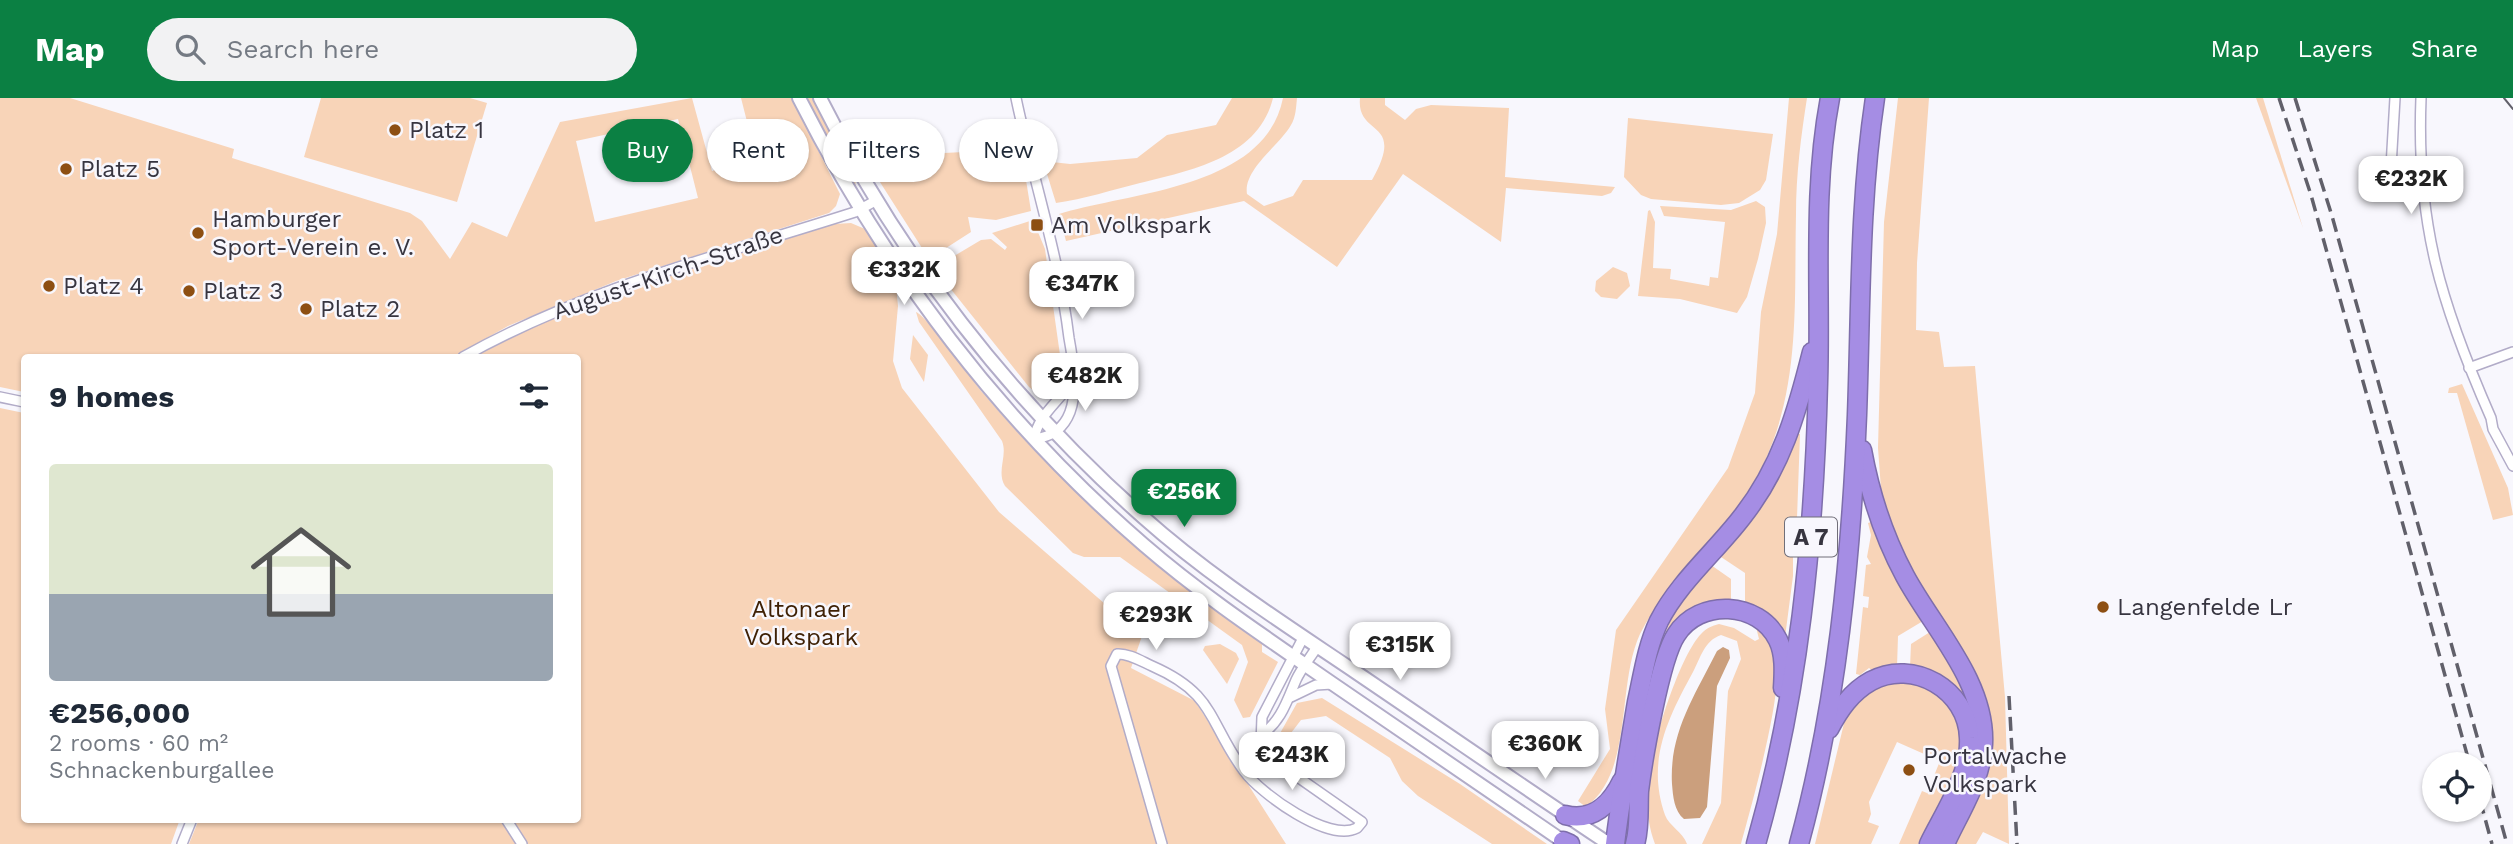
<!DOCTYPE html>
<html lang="en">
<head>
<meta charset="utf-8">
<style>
	body { margin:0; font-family:"Work Sans",sans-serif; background:#f2f2f3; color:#1f2937; height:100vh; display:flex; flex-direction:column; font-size:26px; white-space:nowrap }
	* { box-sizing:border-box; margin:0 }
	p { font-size:23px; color:#747a83 }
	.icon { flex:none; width:38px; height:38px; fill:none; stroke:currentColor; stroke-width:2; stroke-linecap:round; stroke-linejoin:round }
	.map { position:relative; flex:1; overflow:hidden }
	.details { position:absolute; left:21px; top:256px; width:560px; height:469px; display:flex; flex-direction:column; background:#fff; border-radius:7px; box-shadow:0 2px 5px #0004 }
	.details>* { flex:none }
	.banner { position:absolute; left:602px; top:21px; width:665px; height:63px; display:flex; gap:14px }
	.controls { position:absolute; left:2422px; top:654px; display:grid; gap:14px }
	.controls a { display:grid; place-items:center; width:70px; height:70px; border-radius:50%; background:#fff; box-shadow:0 2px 5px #0004; font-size:35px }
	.price { position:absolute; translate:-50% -60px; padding:0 16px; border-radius:14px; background:#fff; color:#222; font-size:23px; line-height:46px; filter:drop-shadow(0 2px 4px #0008) }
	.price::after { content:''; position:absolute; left:50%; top:42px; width:21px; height:16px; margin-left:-10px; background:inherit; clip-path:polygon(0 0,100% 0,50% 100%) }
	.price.selected { background:#0b8043; color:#fff }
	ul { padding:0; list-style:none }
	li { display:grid; align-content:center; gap:14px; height:371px; padding:0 28px }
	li+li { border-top:2px solid #e0e1e3 }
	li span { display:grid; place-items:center; height:217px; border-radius:7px; color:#555 }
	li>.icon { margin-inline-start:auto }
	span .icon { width:126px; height:126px; fill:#fffc; stroke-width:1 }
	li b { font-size:30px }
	h2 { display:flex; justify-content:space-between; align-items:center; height:84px; padding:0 28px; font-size:30px }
	.pill { padding:0 24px; border-radius:32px; background:#fff; box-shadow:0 2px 5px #0004; font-size:24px; line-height:63px }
	.pill.selected { background:#0b8043; color:#fff }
	header { display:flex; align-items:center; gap:42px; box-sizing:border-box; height:98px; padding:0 35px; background:#0b8043; color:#fff }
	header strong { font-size:33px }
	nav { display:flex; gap:38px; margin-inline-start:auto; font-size:24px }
	.search { width:490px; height:63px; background:#f2f2f3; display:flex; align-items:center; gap:18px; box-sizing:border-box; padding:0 24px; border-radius:38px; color:#747a83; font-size:26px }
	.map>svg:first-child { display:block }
	.green { fill:#f8d4b8; fill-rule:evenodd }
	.water { fill:#cb9f7d }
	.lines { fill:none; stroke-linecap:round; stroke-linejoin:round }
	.minor-casing { stroke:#b2acc8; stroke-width:12 }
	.secondary-casing { stroke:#b2acc8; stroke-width:16 }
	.motorway-casing { stroke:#7e6eab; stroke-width:21 }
	.minor { stroke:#fff; stroke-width:9 }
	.secondary { stroke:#fff; stroke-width:12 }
	.motorway { stroke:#a58de4; stroke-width:18 }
	.tram { stroke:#61606a; stroke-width:2 }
	.rail { stroke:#61606a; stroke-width:3.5; stroke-dasharray:14 7; stroke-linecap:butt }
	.poi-dot { fill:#8d4f13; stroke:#f8f7fd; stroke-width:2.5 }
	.labels { text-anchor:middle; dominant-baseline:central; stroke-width:5; stroke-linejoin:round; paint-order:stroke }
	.shield { fill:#f8f7fd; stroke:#716f79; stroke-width:2 }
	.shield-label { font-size:23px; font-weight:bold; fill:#373540 }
	.poi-label { font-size:24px; fill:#373540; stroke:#f8f7fd; text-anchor:start }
	.street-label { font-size:24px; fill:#373540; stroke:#f8f7fd }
	.park-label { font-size:24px; fill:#3f2105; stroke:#f8f7fd }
</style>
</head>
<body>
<header>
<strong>Map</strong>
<div class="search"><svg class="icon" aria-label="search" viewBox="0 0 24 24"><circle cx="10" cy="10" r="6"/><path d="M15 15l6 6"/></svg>Search here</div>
<nav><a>Map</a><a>Layers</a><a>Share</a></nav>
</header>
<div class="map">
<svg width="2513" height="746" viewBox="0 0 2513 746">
	<rect width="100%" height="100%" fill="#f8f7fd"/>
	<g class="green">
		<path d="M0,0H70L234,51L232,60L410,115L422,123L450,161L472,124L507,139L560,24L692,0L712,73L756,59L741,0H792L840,96L836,108L829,115L616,183L508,228L453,259H24V294L0,289ZM678,21L698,100L595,124L576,43Z"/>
		<path d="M321,0H470L487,5L457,104L304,59Z"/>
		<path d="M804,0H814L856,78L855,92Z"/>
		<path d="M1232,0H1273C1258,60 1191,72 1140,85C1112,92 1084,101 1056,105L1043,63L1070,66L1137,60L1167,37L1216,27Z"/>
		<path d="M1283,0H1297C1296,9 1296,19 1291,27C1280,47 1243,71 1247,96L1264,108L1293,98L1303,82H1372C1407,20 1356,40 1360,0H1385V7L1405,22L1416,11L1431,7L1509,10L1505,79L1615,89L1611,95L1602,98L1506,90L1501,144L1403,76L1337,169L1244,103L1066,143L1059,116C1129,94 1265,91 1283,0Z"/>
		<path d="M1789,0H1807C1801,38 1796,77 1796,116C1794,201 1801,286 1764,365C1747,401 1720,435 1694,465C1674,488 1653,509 1640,536C1616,588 1634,673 1586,709L1578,703L1610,651L1605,611L1616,532L1728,370L1755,295L1761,214L1777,136Z"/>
		<path d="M1898,0H1929L1917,165L1916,232L1939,234L1944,269L1975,268L2005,599L2009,746L1983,734L1976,746H1955L1982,687L1991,656L1992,630L1987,602L1925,498L1891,429L1881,391L1878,350L1884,124Z"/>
		<path d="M2256,0H2263L2303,130Z"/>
		<path d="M1628,20L1773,36L1766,82L1760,92L1739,105L1721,107L1651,101L1641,97L1624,79Z"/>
		<path d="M984,53L1014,60L1026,82L1031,113L996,122L968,119L971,134L929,161L864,59Z"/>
		<path d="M1756,103L1765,109L1766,125L1758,161L1747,199L1737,215L1680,201L1638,198L1648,113L1650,112L1655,124L1653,170L1671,171L1670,181L1709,188L1710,179L1718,180L1725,124L1664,118L1660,108L1731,112Z"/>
		<path d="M1033,122L1045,151L1062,271L1059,287C1051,298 1038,297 1029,289L934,170L981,142L991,141L1005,152L1007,149L992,135Z"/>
		<path d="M851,125L865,131L895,178L898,208L893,263L902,290L999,414L1142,538L1131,570L1195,603L1286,746H189L199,721H578V259H475C584,194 714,163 835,126Z"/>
		<path d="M1613,169L1627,175L1630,188L1617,201L1601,199L1595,193L1596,183Z"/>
		<path d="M916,214C927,218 971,280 983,295C1064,391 1159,473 1262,546V554L1278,564L1250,619L1243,620L1234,602L1248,564L1242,547L1120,459H1084L1073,455L1005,388C996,373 1008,358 1002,343L919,224Z"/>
		<path d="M913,237L928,257L924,284L910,261Z"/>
		<path d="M2462,286L2508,390L2513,417L2493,422L2457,295H2448L2449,290Z"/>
		<path d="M0,310L24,315V721H180L171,746H0Z"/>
		<path d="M1797,336H1800L1797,420H1793V478L1784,547L1745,506V475L1721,459L1769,396Z"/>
		<path d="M1871,424L1885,458L1923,523L1898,538L1897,569L1873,573L1869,570L1860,577L1856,576L1863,509L1868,510L1869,499L1863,498L1866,467L1871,466L1867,459L1871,437L1868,425Z"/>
		<path d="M1711,467L1731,481V504L1682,520L1626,740L1622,738C1635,665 1641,574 1678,509C1686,494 1700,480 1711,467Z"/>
		<path d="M1719,526L1734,530L1755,543L1759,541L1756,529C1766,538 1773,547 1776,560C1784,594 1751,709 1741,746H1702L1721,705L1728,593L1741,561L1737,543L1721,537C1704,543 1701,559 1693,574C1668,620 1646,663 1665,717C1669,728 1683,734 1687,746H1655C1647,725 1645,699 1648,677C1653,645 1679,559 1701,536C1706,530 1712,528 1719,526Z"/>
		<path d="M1930,534C1947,565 1968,592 1973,627L1910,569L1911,546Z"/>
		<path d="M1220,546L1236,555L1239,561L1227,586L1203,552L1205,548Z"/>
		<path d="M1894,581C2005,595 1951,683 1922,746H1899L1922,693L1927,695L1940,663L1897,644L1869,704L1871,716L1868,724L1879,728L1871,746H1815L1846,617L1866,593Z"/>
		<path d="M1322,600L1460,686L1547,746H1492L1418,698L1402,683L1390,660L1326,618L1301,622L1288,639L1297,669L1278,657L1274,646L1297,605Z"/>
	</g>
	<path class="water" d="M1723,549L1729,552L1730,560L1717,588L1707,709L1700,720L1684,721C1674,713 1673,698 1672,686C1669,635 1695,597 1717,553Z"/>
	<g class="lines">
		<g class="minor-casing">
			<g id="minor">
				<path d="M1016,0C1033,81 1059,158 1069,240C1073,262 1078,292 1070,314C1064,330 1051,339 1034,341C1038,316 1061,303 1073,281"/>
				<path d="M2395,0L2391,69L2404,81L2421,83"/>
				<path d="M2421,0C2416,126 2441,206 2491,320L2493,331L2513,368"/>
				<path d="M463,259C586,190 721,157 855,114L877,102"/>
				<path d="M2469,270L2513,254"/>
				<path d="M0,299L24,304"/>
				<path d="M1291,599L1316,587L1332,586"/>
				<path d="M1260,638C1281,624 1287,603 1296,582C1301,571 1310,560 1317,549"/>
				<path d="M506,721L522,746"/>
				<path d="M182,746L192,721"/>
				<path d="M1162,746L1111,568L1117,556C1128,555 1141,563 1152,568C1216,596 1208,624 1244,673C1261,696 1329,745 1357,730L1362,724L1272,661L1261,646L1262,619L1303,540"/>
			</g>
		</g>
		<g class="secondary-casing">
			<g id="secondary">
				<path d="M799,0C885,170 999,322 1144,447C1203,498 1268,541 1333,586C1411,639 1489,692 1567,746"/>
				<path d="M820,0C899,159 1010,301 1143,419C1209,478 1283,525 1357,575C1441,632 1525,690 1609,746"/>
			</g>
		</g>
		<g class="motorway-casing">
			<g id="motorway">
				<path d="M1862,352C1870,396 1884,439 1905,478C1933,530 1986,584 1983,646C1982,681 1959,715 1945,746"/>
				<path d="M1829,631C1839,612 1851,594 1871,583C1913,560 1968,592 1969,640C1971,676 1944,715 1929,746"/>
				<path d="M1565,717C1592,724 1611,706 1622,683"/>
				<path d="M1563,743L1570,746"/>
				<path d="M1615,746C1621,698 1629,652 1637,604C1643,577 1647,548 1659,523C1679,484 1716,453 1742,419C1781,370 1797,314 1812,254"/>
				<path d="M1635,746C1640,729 1638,711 1639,693C1643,661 1660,561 1676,537C1699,500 1759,503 1778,542C1785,556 1784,574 1783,590"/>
				<path d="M1756,746C1799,595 1814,442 1818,285C1821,191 1812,94 1830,0"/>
				<path d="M1799,746C1837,607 1851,461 1857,317C1861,210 1859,106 1875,0"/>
			</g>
		</g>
		<use href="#minor" class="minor"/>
		<use href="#secondary" class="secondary"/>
		<use href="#motorway" class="motorway"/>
		<path class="tram" d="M2504,0L2513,11"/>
		<g class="rail">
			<path d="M2279,0L2311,97L2470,667"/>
			<path d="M2295,0L2332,118L2507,746"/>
			<path d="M2009,598L2017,746"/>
			<path d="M2480,702L2492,746"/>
		</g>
	</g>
	<g class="poi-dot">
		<circle cx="395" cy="32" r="7"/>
		<circle cx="66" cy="71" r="7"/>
		<rect x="1030" y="120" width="14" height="14" rx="3.5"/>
		<circle cx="198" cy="135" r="7"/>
		<circle cx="49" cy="188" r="7"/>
		<circle cx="189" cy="193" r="7"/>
		<circle cx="306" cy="211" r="7"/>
		<circle cx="2103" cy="509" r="7"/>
		<circle cx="1909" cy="672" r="7"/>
	</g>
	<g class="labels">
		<rect class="shield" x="1785" y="419.5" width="52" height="39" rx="5"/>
		<g class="shield-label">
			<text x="1811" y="439">A 7</text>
		</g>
		<g class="poi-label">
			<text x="409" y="32">Platz 1</text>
			<text x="80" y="71">Platz 5</text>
			<text x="212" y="121">Hamburger<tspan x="212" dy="28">Sport-Verein e. V.</tspan></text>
			<text x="1051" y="127">Am Volkspark</text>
			<text x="63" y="188">Platz 4</text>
			<text x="203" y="193">Platz 3</text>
			<text x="320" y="211">Platz 2</text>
			<text x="2117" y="509">Langenfelde Lr</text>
			<text x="1923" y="658">Portalwache<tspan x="1923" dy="28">Volkspark</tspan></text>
		</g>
		<g class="street-label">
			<text transform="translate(668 175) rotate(-19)">August-Kirch-Straße</text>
		</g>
		<g class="park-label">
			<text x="801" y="511">Altonaer<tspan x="801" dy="28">Volkspark</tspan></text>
		</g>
	</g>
</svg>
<div class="controls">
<a><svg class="icon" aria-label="locate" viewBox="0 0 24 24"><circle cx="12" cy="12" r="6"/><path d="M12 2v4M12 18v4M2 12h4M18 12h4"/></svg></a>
</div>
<b class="price" style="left:2411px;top:118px">€232K</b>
<b class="price" style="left:904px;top:209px">€332K</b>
<b class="price" style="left:1082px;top:223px">€347K</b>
<b class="price" style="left:1085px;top:315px">€482K</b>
<b class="price selected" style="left:1184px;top:431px">€256K</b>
<b class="price" style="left:1156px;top:554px">€293K</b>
<b class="price" style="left:1400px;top:584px">€315K</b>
<b class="price" style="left:1545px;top:683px">€360K</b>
<b class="price" style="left:1292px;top:694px">€243K</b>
<div class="banner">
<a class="pill selected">Buy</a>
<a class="pill">Rent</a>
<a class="pill">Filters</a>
<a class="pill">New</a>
</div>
<section class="details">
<h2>9 homes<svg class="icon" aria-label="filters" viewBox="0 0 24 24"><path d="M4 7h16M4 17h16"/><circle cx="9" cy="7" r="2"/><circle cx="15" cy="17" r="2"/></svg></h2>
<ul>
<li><span style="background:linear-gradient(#dfe7d0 60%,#9aa5b1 0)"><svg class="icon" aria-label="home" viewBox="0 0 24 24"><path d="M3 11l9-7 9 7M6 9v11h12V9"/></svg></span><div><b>€256,000</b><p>2 rooms · 60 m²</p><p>Schnackenburgallee</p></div></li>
</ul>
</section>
</div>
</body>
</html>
